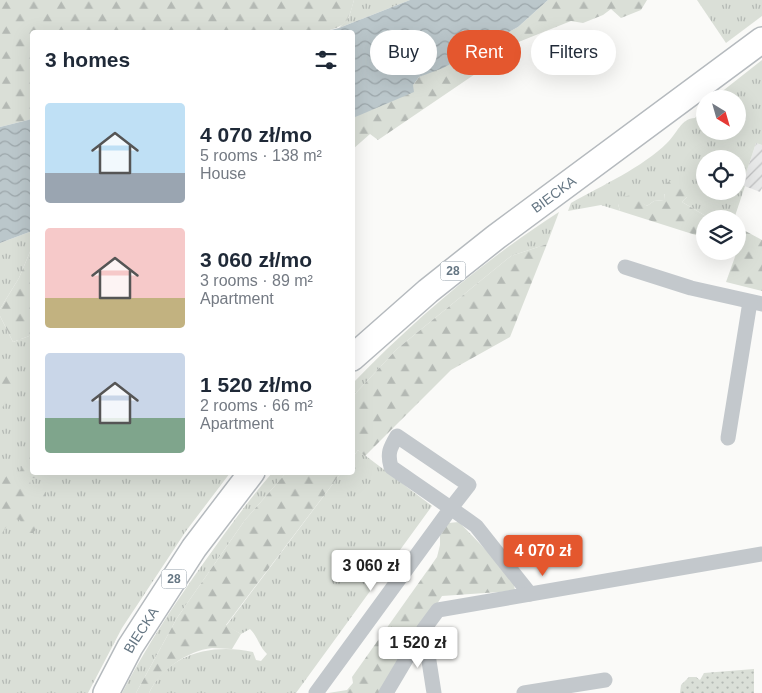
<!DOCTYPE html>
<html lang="en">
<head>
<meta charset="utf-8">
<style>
	body { margin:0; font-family:Arial,sans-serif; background:#f6f6f7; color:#1f2937; height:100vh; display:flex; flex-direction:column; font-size:19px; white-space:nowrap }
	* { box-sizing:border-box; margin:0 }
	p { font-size:16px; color:#747a83 }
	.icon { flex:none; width:28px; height:28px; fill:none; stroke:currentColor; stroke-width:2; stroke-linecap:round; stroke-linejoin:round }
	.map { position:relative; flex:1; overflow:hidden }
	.drawer { position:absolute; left:30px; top:30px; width:325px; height:445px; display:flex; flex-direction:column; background:#fff; border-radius:5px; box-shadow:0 5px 20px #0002 }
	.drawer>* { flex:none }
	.hud { position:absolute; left:370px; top:30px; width:316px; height:45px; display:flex; gap:10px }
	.needle { width:32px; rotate:143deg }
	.controls { position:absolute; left:696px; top:90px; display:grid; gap:10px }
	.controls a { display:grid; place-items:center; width:50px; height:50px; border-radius:50%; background:#fff; box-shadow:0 5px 20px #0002; font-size:25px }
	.price { position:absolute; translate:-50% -42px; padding:0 11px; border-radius:5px; background:#fff; color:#222; font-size:16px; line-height:32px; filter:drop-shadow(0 1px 2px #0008) }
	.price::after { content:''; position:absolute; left:50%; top:30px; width:15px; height:11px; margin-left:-8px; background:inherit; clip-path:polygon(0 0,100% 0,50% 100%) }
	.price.active { background:#e4572e; color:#fff }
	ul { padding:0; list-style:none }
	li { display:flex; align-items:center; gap:15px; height:125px; padding:0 15px }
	li span { display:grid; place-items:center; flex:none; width:140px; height:100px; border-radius:5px; color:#555 }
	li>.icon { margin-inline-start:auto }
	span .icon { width:60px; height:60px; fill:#fffc; stroke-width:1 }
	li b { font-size:21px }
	h2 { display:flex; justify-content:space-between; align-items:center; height:60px; padding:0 15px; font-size:21px }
	.tag { padding:0 18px; border-radius:22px; background:#fff; box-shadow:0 5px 20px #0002; font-size:18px; line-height:45px }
	.tag.active { background:#e4572e; color:#fff }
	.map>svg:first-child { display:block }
	.industrial { fill:url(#industrial-furrows) }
	.grass { fill:url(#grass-tufts); fill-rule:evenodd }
	.forest { fill:url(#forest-firs) }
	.park { fill:url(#park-dots) }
	.water { fill:url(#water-waves) }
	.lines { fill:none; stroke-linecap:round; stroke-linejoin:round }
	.primary-casing { stroke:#b5babe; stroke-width:28 }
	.street { stroke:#c3c8cc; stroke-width:15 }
	.primary { stroke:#fff; stroke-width:25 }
	.labels { text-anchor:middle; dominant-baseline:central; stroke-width:5; stroke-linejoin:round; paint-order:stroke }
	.shield { fill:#fff; stroke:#939fa8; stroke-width:1 }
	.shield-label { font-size:12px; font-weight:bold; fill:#657683 }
	.street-label { font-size:14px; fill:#657683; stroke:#fff }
</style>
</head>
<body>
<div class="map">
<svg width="762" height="693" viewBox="0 0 762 693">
	<defs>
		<pattern id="industrial-furrows" width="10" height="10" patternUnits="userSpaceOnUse" patternTransform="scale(1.25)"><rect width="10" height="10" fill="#e8e9e9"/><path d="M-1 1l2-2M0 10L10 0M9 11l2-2" fill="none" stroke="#c0c1c2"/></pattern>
		<pattern id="grass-tufts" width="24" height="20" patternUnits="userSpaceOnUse" patternTransform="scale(1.25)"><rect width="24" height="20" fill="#dadfd7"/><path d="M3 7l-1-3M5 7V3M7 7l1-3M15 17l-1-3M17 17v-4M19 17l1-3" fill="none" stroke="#b4b9b4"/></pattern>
		<pattern id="forest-firs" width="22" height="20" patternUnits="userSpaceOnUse" patternTransform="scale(1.25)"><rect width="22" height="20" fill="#dadfd7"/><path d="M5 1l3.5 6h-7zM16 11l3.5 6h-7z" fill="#b4b9b4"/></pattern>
		<pattern id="park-dots" width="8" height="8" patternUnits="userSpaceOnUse" patternTransform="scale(1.25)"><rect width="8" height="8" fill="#dadfd7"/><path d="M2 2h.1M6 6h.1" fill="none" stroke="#b4b9b4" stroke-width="1.8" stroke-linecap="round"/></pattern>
		<pattern id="water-waves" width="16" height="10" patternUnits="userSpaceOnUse" patternTransform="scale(1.25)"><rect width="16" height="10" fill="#bbc7cb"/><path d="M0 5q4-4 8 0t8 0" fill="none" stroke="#9ca6aa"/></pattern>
	</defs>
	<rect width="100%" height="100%" fill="#fafaf8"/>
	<path class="industrial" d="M756,143L762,145V188L760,192L742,185Z"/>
	<g class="grass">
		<path d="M354,0H410L339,28L349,17Z"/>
		<path d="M697,0H762V16L726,43Z"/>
		<path d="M762,60V145L756,143L742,185L745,186L734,219H711L682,202L687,197L664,194V200L654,201L647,206L640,202L618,204L620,211L601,205L568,211L571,203C601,186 643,167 667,143C677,134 681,118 695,118L701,110L705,112V131H738V99H715V97ZM705,159H738V191H705Z"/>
		<path d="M559,212L547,244L511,256L397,349L353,396V383C416,318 483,261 559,212Z"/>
		<path d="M32,231V247L19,278L0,309V243Z"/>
		<path d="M0,316L13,342L32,335V472L230,473L186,531L122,628L88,693H0Z"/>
		<path d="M358,450L432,506L296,693H149C168,653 213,643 253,652L256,660L261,661L267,654C258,645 258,637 250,629L241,634L226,626L341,473L352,472L353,457Z"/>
		<path d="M272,473H286L245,520L177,618L136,693H122C146,647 175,603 205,561C227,530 248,501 272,473Z"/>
	</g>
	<g class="forest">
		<path d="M0,0H354C348,23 346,26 323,32H32V119L0,127Z"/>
		<path d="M548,0H647L641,10L621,18L611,9L603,15L583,23L571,21L511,45L489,57L484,68L378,140L370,134L353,149V118L413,85L419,77L464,57L518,27Z"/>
		<path d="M670,181L679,182L686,192L687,197L682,202L711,219H705V238L620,211L618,204L622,197L632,195L647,206L654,201L664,200L665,184Z"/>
		<path d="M738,227L762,240V291L726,282L736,254L734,251H738Z"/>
		<path d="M547,244L510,337L451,370L365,456L358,450L353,457V396L397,349L511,256Z"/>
		<path d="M32,247V335L13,342L0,316V309L19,278Z"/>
		<path d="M0,362L3,363C16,384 13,390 0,411Z"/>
		<path d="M32,453V472L55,473L46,479L32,478L30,480L31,491L36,492L42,490L46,492V498L42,501C32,500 27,500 27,512C34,516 40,515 40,524L33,533H27L20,520L17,519L7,525L0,538V481L9,474L20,471Z"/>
		<path d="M286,473H341L226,625L241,634L232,649C226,649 219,648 212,648C187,651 160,670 149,693H136L177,618L245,520Z"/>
		<path d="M459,522L513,578L515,591L442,596L382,693H328L347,690L353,683L352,677L437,557L440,545V533L448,523Z"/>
	</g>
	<path class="park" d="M754,669V693H680L681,685L689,677H696L700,680L704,673Z"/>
	<g class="water">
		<path d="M410,0H548L518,27L443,68L419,77L413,85L414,92L353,118L352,32H323L339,28Z"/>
		<path d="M32,119V231L0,243V127Z"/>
	</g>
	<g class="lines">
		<g class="primary-casing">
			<g id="primary">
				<path id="s1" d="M352,358L428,291L496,237L762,40"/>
				<path id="s2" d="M106,693L130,647L194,548L252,472"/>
			</g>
		</g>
		<g class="street">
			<path d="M625,267L691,288L762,304"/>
			<path d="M728,438L750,302"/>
			<path d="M316,693L451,508L469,485L397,436C390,448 387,453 391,467C420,487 448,506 476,526L530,594"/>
			<path d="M386,693L424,629"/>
			<path d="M434,693L424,629L438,610L762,554"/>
			<path d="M524,693L605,680"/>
		</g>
		<use href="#primary" class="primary"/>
	</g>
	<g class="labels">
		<g class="shield">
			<rect x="440.5" y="261.5" width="25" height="19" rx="4"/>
			<rect x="161.5" y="569.5" width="25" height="19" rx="4"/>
		</g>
		<g class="shield-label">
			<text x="453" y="271">28</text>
			<text x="174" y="579">28</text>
		</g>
		<g class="street-label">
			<text stroke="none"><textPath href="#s1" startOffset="260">BIECKA</textPath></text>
			<text stroke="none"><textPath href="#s2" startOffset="72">BIECKA</textPath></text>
		</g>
	</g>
</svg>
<div class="controls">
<a><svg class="needle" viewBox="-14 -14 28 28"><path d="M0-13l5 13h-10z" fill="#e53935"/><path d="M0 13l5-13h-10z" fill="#747a83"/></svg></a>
<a><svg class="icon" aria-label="locate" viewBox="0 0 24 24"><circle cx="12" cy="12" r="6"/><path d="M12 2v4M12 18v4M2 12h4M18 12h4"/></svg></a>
<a><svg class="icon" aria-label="layers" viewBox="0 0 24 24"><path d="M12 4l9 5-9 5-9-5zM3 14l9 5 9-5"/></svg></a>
</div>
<b class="price active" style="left:543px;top:577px">4 070 zł</b>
<b class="price" style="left:371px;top:592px">3 060 zł</b>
<b class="price" style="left:418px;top:669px">1 520 zł</b>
<div class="hud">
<a class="tag">Buy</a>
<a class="tag active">Rent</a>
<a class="tag">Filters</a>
</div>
<section class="drawer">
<h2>3 homes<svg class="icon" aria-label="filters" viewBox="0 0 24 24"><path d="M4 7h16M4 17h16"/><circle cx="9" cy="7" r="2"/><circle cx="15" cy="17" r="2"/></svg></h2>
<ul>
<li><span style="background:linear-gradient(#bfe0f5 70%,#9aa5b1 0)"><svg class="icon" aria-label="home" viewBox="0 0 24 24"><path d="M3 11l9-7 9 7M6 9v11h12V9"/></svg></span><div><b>4 070 zł/mo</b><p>5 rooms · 138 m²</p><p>House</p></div></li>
<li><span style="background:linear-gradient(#f6c9c9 70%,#c2b280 0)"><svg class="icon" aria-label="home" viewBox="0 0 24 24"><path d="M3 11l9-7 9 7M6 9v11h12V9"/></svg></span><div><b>3 060 zł/mo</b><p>3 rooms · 89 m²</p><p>Apartment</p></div></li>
<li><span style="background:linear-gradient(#c9d6e8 65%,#7fa58c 0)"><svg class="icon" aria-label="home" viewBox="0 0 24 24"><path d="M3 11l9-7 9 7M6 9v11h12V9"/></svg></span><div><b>1 520 zł/mo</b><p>2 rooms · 66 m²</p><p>Apartment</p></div></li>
</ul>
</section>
</div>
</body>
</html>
